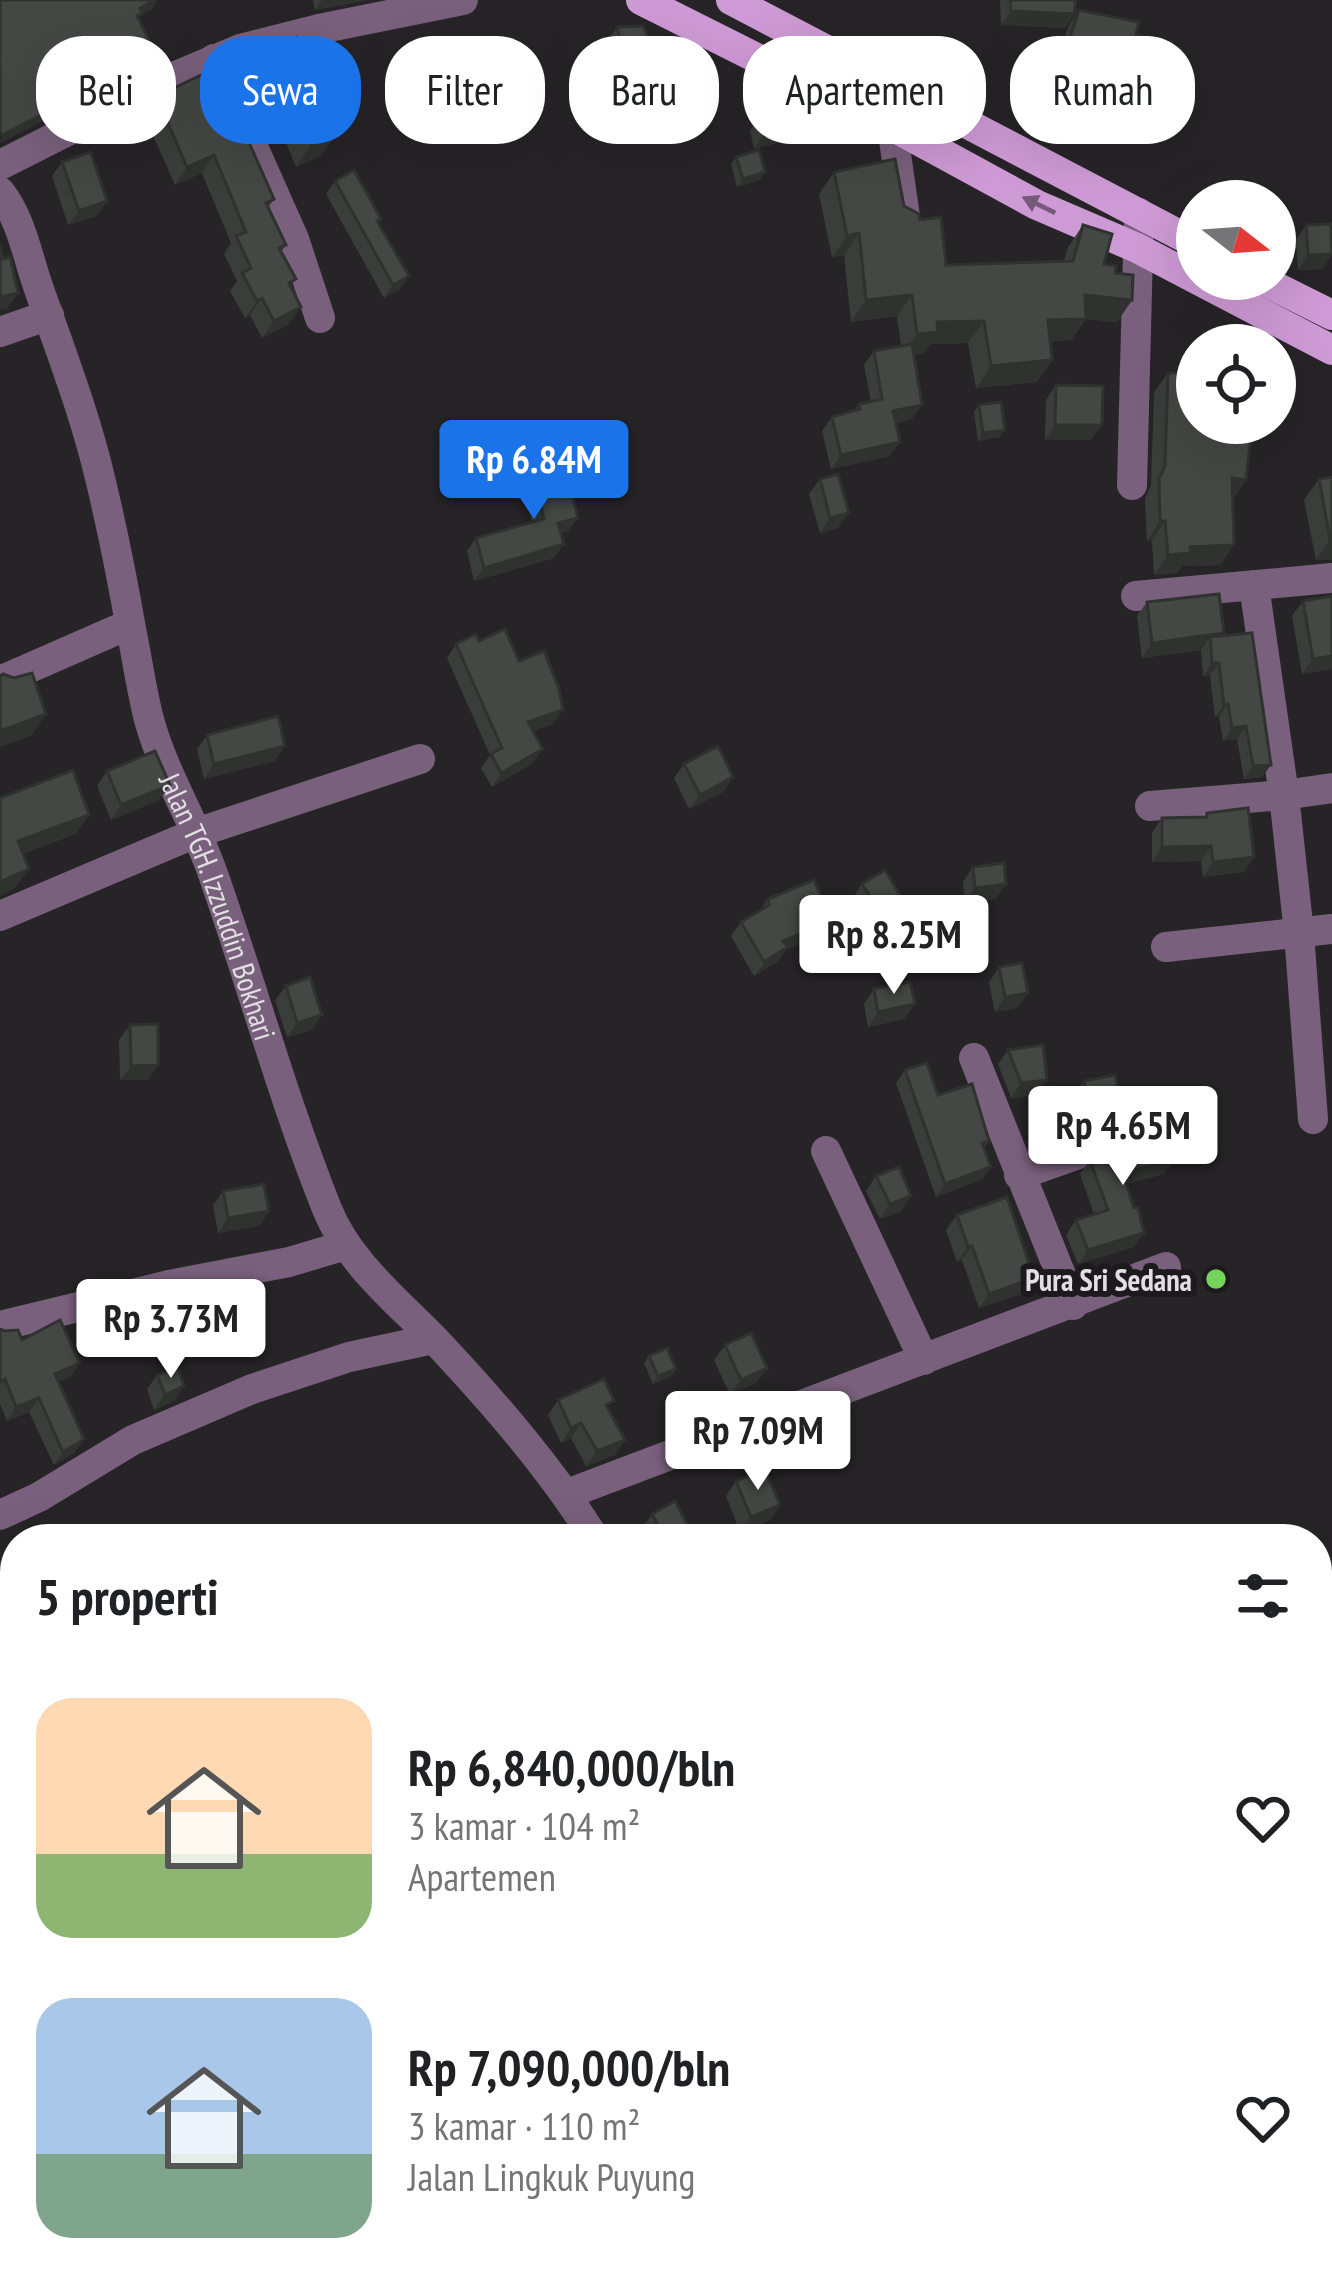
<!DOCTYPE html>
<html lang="id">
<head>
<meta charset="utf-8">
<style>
	body { margin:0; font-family:"PT Sans Narrow",sans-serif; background:#f6f6f6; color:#202124; height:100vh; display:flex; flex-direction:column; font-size:45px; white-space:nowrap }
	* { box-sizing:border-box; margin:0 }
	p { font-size:39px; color:#757577 }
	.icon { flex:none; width:66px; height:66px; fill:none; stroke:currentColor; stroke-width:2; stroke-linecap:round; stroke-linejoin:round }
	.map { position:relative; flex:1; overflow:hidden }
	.drawer { position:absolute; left:0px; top:1524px; width:1332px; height:771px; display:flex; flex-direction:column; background:#fff; border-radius:48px 48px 0 0; box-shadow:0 12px 48px #0002 }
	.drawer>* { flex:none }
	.banner { position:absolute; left:36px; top:36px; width:1260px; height:108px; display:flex; gap:24px }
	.needle { width:78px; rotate:107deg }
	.buttons { position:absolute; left:1176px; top:180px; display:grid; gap:24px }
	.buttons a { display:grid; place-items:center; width:120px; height:120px; border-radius:50%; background:#fff; box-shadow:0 12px 48px #0002; font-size:60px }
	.price { position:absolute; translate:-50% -102px; padding:0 27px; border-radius:12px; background:#fff; color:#222; font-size:39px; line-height:78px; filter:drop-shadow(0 3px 6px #0008) }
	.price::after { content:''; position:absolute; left:50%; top:72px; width:36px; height:27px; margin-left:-18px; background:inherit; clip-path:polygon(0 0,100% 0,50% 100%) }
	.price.current { background:#1a73e8; color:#fff }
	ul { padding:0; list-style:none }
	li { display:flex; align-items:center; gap:36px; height:300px; padding:0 36px }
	li span { display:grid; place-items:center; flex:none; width:336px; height:240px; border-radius:36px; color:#555 }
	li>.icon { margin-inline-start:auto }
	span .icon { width:144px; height:144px; fill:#fffc; stroke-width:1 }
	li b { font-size:51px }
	h2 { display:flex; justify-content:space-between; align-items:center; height:144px; padding:0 36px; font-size:51px }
	.tag { padding:0 42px; border-radius:48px; background:#fff; box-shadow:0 12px 48px #0002; font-size:42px; line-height:108px }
	.tag.current { background:#1a73e8; color:#fff }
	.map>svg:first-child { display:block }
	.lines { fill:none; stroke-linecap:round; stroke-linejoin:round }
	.minor { stroke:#79607c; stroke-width:30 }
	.major { stroke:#ce9ad5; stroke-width:30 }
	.wall { fill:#3a3e3a }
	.shaded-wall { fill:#303230 }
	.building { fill:#444844; stroke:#303230; stroke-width:3 }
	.oneway { fill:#765a7a }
	.poi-dot { fill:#75d25a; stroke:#1d1a1e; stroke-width:4.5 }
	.labels { text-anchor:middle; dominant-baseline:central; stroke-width:12; stroke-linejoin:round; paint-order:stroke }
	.street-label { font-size:30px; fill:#e1dfe2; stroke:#1d1a1e }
	.poi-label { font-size:30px; font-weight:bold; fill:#e1dfe2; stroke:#1d1a1e; text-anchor:end }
</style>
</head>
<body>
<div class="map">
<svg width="1332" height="2294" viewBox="0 0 1332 2294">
	<rect width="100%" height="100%" fill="#272427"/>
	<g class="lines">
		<g class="minor">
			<path d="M214,59L294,239L320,318"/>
			<path d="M892,126L905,217"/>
			<path d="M0,165L178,75L240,49L319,29L463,0"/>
			<path id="s1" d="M0,192C23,222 27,257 40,292C62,355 86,417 101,482C113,532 123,583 132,634C138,663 142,694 150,723C165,776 195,822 213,874C252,985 283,1099 327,1209C349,1263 396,1300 436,1341C494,1403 550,1467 595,1539"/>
			<path d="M0,332L49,315"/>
			<path d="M1132,485L1139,213"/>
			<path d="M1254,585L1284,795L1299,933L1313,1119"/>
			<path d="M1136,596L1332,578"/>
			<path d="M0,681L130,624"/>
			<path d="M1150,806L1284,795L1332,788"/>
			<path d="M0,916L196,833L420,759"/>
			<path d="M1166,947L1332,929"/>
			<path d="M974,1058L1073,1305"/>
			<path d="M826,1151L924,1360"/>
			<path d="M1019,1175L1112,1142"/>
			<path d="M0,1326L169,1285L289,1262L346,1245"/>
			<path d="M567,1494L1166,1267"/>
			<path d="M0,1515L39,1497L133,1440L252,1389L349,1357L433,1339"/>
			<path d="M0,2204L15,2238"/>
			<path d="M34,2280L40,2294"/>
			<path d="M1010,2280L1018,2294"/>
			<path d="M410,2294L435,2280"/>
			<path d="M838,2294L875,2280"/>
		</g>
		<g class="major">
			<path d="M641,0L892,126L1037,205L1137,248L1332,350"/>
			<path d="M731,0L1197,244"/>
			<path d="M1260,279L1332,315"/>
		</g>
	</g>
	<g class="wall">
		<path d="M313,0H367L315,10Z"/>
		<path d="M1000,0H1075V14L1065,28L1001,25Z"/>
		<path d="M1079,10L1136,34L1147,114L1136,129L1109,120L1124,74L1056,64L1069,25Z"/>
		<path d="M617,27L651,44L678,75L668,90L619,98L607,42Z"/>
		<path d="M270,45L336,134L321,156L296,167L255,67Z"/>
		<path d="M153,98L274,199L268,208L286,245L281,252L296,279L291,286L289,324L262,338L250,315L245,318L230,291L237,281L224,254L231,243L202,173L175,185L151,131L148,133L141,116Z"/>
		<path d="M760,116L788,140L754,149L750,131Z"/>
		<path d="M736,157L760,180L737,187L731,164Z"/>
		<path d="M62,162L97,216L68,225L52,176Z"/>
		<path d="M834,172L904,206L920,220L946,265L1064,261L1068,247L1083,225L1104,264L1115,273L1132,300L1117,322L1086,319L1071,340L1050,341L1052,360L1037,382L976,388L968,343L930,344L923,353L914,354L912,419L896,423L890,456L831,469L822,431L832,417L854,411L859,404L871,402L864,365L874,351L901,346L897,316L851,322L844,255L832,257L819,194Z"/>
		<path d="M335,181L378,223L400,289L384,298L326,194Z"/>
		<path d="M1306,225L1323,269L1298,270L1296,240Z"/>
		<path d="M1197,365V423L1232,499L1234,545L1220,565L1182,566L1177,573L1154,575L1152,540L1147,541L1145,499L1151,485L1154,392L1168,373H1191Z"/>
		<path d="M1056,385L1091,440H1045L1046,400Z"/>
		<path d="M979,405L1000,437L978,441L974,412Z"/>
		<path d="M538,464L568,531L561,533L554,558L474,581L467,551L476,538L532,522L525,495L531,487L529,478Z"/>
		<path d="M1332,477V560H1316L1304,500L1319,479Z"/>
		<path d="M820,479L838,528L820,533L809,494Z"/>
		<path d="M1303,601L1332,669L1302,674L1292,616Z"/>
		<path d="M1147,602L1224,633L1222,636L1271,765L1262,777L1244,779L1237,739L1223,741L1219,717H1215L1210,675L1203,676L1201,650L1142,658L1137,616Z"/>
		<path d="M479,641L519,661L553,724L533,731V763L492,787L481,768L490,755L447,658L456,644Z"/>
		<path d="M207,735L275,761L204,779L197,749Z"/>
		<path d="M684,764L733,777L723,792L689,809L674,778Z"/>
		<path d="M107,771L170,785L159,800L111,820L97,786Z"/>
		<path d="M1207,813L1254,857L1244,872L1203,877L1201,861L1152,862V833L1162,818L1204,817Z"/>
		<path d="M973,867L996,899L965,903L963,882Z"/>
		<path d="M862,884L891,911L869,925L852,899Z"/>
		<path d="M768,899L821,935L787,949L778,961L754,976L731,936L741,922L760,910Z"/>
		<path d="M999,967L1028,993L1017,1008L995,1012L989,982Z"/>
		<path d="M286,986L312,1030L287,1037L275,1000Z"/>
		<path d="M874,989L904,1019L868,1027L864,1004Z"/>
		<path d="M130,1025L158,1065L148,1080H120L119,1040Z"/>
		<path d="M1008,1050L1037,1095L1011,1098L998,1064Z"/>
		<path d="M905,1070L938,1095L989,1141L983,1148L991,1167L982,1179L936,1197L896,1083Z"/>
		<path d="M1084,1081L1111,1122L1079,1128L1073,1096Z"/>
		<path d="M1141,1132L1164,1174L1126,1184L1134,1247L1078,1264L1066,1235L1076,1220L1094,1214L1080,1174L1090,1160L1129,1146Z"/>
		<path d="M876,1176L901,1211L880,1219L866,1191Z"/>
		<path d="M223,1191L269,1211L259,1226L218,1233L213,1205Z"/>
		<path d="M957,1215L1024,1293L979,1308L962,1260L957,1262L946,1230Z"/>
		<path d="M0,1329L22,1340L71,1376L58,1382L84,1439L74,1453L54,1465L29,1412L7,1421L0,1404Z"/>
		<path d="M725,1345L767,1368L756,1383L730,1395L714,1360Z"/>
		<path d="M649,1356L676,1369L671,1376L653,1384L644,1363Z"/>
		<path d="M157,1375L184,1386L174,1401L154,1410L147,1389Z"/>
		<path d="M558,1400L608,1409L615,1455L586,1466L571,1438L561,1443L548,1415Z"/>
		<path d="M734,1441L764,1455L731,1470L724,1455Z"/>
		<path d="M736,1481L780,1505L770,1520L740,1532L726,1496Z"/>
		<path d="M652,1514L694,1537L692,1539H647L642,1528Z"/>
		<path d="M334,2280L381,2294H326L325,2292Z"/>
	</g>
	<g class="shaded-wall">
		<path d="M155,0H158L152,9L142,14L135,24L140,8Z"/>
		<path d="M322,0H367L315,10Z"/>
		<path d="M1011,11L1075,14L1065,28L1001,25Z"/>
		<path d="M1066,49L1134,60L1124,74L1056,64Z"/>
		<path d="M157,56L149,68L0,143L2,135Z"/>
		<path d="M678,75L668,90L619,98L629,83Z"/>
		<path d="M1119,105L1147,114L1136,129L1109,120Z"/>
		<path d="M799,126L788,140L754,149L764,134Z"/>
		<path d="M336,134L321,156L296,167L311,145Z"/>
		<path d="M214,155L202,173L175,185L187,167Z"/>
		<path d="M765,172L760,180L737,187L743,179Z"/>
		<path d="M107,201L97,216L68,225L79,211Z"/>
		<path d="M859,233L844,255L832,257L847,236Z"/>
		<path d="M1332,254L1323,269L1298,270L1308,255Z"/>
		<path d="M409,276L400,289L384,298L393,285Z"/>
		<path d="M18,293L7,309L0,310V297Z"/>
		<path d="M912,295L897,316L851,322L866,300Z"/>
		<path d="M1085,295L1132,300L1117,322L1070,317Z"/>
		<path d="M262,298L250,315L245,318L257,301Z"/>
		<path d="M301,307L289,324L262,338L274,321Z"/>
		<path d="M1086,319L1071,340L1033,341L1048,320Z"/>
		<path d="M984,321L968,343L930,344L923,353L902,355L917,334L937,322Z"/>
		<path d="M1052,360L1037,382L976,388L991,366Z"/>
		<path d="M922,405L912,419L884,425L893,411Z"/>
		<path d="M1055,425H1102L1091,440H1045Z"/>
		<path d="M1005,430L1000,437L978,441L983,433Z"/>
		<path d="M900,442L890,456L831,469L841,455Z"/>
		<path d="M1232,478L1246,480L1233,500Z"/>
		<path d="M849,513L838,528L820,533L830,518Z"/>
		<path d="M578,518L568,531L548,537L558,523Z"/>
		<path d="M1160,521H1165L1152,540L1147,541Z"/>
		<path d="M1330,539L1332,540V560H1316Z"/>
		<path d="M564,544L554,558L474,581L484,568Z"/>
		<path d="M1234,545L1220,565L1182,566L1177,573L1154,575L1168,555L1190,547Z"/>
		<path d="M1224,633L1214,648L1210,637L1201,650L1142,658L1152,643Z"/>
		<path d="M1332,656V669L1302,674L1313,659Z"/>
		<path d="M1212,663H1219L1210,675L1203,676Z"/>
		<path d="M1228,704L1219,717H1215L1224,705Z"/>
		<path d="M563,710L553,724L519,736L528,722Z"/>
		<path d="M46,714L31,736L0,747V731Z"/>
		<path d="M1246,726L1237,739L1223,741L1232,728Z"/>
		<path d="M285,746L275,761L204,779L214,764Z"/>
		<path d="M543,749L533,763L492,787L501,773Z"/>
		<path d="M1271,765L1262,777L1244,779L1253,766Z"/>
		<path d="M733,777L723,792L689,809L700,795Z"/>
		<path d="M170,785L159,800L111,820L121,805Z"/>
		<path d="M89,815L76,834L5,861L18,841Z"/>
		<path d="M1211,846L1201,861L1152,862L1162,847Z"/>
		<path d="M1254,857L1244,872L1203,877L1213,862Z"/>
		<path d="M29,869L15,888L0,896V882Z"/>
		<path d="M1006,884L996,899L965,903L975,888Z"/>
		<path d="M901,897L891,911L869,925L879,910Z"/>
		<path d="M831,921L821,935L787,949L778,961L754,976L783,941Z"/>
		<path d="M1028,993L1017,1008L995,1012L1005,997Z"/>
		<path d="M915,1004L904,1019L868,1027L878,1012Z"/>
		<path d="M322,1015L312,1030L287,1037L297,1023Z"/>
		<path d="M158,1065L148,1080H120L131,1066Z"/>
		<path d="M1047,1080L1037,1095L1011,1098L1021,1083Z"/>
		<path d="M1121,1107L1111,1122L1079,1128L1089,1113Z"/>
		<path d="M1174,1160L1164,1174L1113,1188L1123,1173Z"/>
		<path d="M991,1167L982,1179L936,1197L945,1184Z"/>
		<path d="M911,1196L901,1211L880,1219L890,1204Z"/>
		<path d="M269,1211L259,1226L218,1233L228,1218Z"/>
		<path d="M1144,1233L1134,1247L1078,1264L1088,1250Z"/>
		<path d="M972,1246L962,1260L957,1262L968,1247Z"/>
		<path d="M1034,1278L1024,1293L979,1308L989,1294Z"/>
		<path d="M80,1363L71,1376L45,1388L55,1374Z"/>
		<path d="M767,1368L756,1383L730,1395L741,1380Z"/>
		<path d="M676,1369L671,1376L653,1384L658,1376Z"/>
		<path d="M184,1386L174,1401L154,1410L165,1395Z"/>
		<path d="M39,1398L29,1412L7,1421L16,1407Z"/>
		<path d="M581,1423L571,1438L561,1443L571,1428Z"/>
		<path d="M84,1439L74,1453L54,1465L63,1452Z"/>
		<path d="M625,1440L615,1455L586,1466L597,1451Z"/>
		<path d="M774,1440L764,1455L731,1470L741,1455Z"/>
		<path d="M780,1505L770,1520L740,1532L751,1517Z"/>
	</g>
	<g class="building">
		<path d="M0,0H155L140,8L143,13L137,16L157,56L2,135L0,131Z"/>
		<path d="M1010,0H1075V14L1011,11Z"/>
		<path d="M1079,10L1139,22L1136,34L1169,46L1147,114L1119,105L1134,60L1066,49Z"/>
		<path d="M643,26L651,44L672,39L678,75L629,83L617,27Z"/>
		<path d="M296,37L336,134L311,145L270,45Z"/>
		<path d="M216,68L274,199L266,203L286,245L279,248L296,279L289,283L301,307L274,321L262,298L257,301L242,273L251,268L236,236L246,232L214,155L187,167L164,114L160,115L153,98Z"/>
		<path d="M794,107L799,126L764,134L760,116Z"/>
		<path d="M759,150L765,172L743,179L736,157Z"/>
		<path d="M91,152L107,201L79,211L62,162Z"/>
		<path d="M895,159L904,206L919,214L920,220L941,217L946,265L1073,261L1083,225L1112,234L1104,264L1116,266L1115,273L1133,275L1132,300L1085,295L1086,319L1048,320L1052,360L991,366L984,321L937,322L938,332L917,334L912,295L866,300L859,233L847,236L834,172Z"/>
		<path d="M354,170L381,219L377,221L409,276L393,285L335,181Z"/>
		<path d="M1331,224L1332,254L1308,255L1306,225Z"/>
		<path d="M0,246L3,259L10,257L18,293L0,297Z"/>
		<path d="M912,344L922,405L893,411L900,442L841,455L832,417L860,409L859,404L882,399L874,351Z"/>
		<path d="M1197,372V423H1231V426L1252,428L1246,480L1232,478L1234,545L1190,547L1191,553L1168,555L1165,521H1160L1159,479L1165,466L1168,373H1196Z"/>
		<path d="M1056,385L1103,386L1102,425H1055Z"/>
		<path d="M1001,402L1005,430L983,433L979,405Z"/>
		<path d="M557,458L562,475L567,474L578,518L558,523L564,544L484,568L476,538L544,519L535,482L543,480L538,464Z"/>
		<path d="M838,474L849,513L830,518L820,479Z"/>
		<path d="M1332,477V540L1330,539L1319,479Z"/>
		<path d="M1219,594L1224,633L1152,643L1147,602Z"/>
		<path d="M1332,596V656L1313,659L1303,601Z"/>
		<path d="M505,629L519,661L544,651L559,689L563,710L528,722L543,749L501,773L491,754L502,748L456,644L476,634L479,641Z"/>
		<path d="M1252,633L1271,765L1253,766L1246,726L1232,728L1228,704L1224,705L1219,663H1212L1210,637Z"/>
		<path d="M32,673L46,714L0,731V676L3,674L14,678Z"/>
		<path d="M278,716L285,746L214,764L207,735Z"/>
		<path d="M718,746L733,777L700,795L684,764Z"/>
		<path d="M155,751L170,785L121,805L107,771Z"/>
		<path d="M73,770L89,815L18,841L29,869L0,882V798Z"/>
		<path d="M1248,808L1254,857L1213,862L1211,846L1162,847V818L1207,817V813Z"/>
		<path d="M1004,863L1006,884L975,888L973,867Z"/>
		<path d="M885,870L901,897L879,910L862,884Z"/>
		<path d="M814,880L831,921L783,941L788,947L764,962L741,922L769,905L768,899Z"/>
		<path d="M1022,963L1028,993L1005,997L999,967Z"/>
		<path d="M310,977L322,1015L297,1023L286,986Z"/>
		<path d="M910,982L915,1004L878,1012L874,989Z"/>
		<path d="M158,1024V1065L131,1066L130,1025Z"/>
		<path d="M1043,1045L1047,1080L1021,1083L1008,1050Z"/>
		<path d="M927,1063L938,1095L972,1084L989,1141L982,1143L991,1167L945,1184L905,1070Z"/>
		<path d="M1115,1075L1121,1107L1089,1113L1084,1081Z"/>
		<path d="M1165,1123L1174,1160L1123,1173L1134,1208L1138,1207L1144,1233L1088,1250L1076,1220L1108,1210L1090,1160L1129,1146L1136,1141L1141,1132Z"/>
		<path d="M899,1167L911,1196L890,1204L876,1176Z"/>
		<path d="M264,1184L269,1211L228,1218L223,1191Z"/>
		<path d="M1007,1197L1034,1278L989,1294L972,1246L968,1247L957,1215Z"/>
		<path d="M60,1320L80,1363L55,1374L84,1439L63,1452L39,1398L16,1407L5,1379L0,1382V1329L5,1331L18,1330L22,1340Z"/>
		<path d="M751,1333L767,1368L741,1380L725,1345Z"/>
		<path d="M667,1348L676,1369L658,1376L649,1356Z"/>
		<path d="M178,1367L184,1386L165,1395L157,1375Z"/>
		<path d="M604,1379L614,1401L606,1405L625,1440L597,1451L581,1423L571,1428L558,1400Z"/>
		<path d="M768,1428L774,1440L741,1455L734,1441Z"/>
		<path d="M765,1469L780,1505L751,1517L736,1481Z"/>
		<path d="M675,1501L694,1537L690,1539H665L652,1514Z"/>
		<path d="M334,2280H374L381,2294H341Z"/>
		<path d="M636,2280H668L675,2294H617Z"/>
	</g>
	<defs><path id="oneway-solid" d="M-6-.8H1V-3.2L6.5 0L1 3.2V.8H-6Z" transform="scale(3)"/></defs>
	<use class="oneway" href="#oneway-solid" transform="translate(1039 205) rotate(-154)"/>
	<circle class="poi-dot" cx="1216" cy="1279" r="12"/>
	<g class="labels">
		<g class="street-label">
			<text stroke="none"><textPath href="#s1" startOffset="750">Jalan TGH. Izzuddin Bokhari</textPath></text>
		</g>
		<g class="poi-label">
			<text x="1192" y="1279">Pura Sri Sedana</text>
		</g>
	</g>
</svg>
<div class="buttons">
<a><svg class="needle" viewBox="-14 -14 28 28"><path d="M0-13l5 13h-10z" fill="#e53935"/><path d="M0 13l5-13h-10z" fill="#757577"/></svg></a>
<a><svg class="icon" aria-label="locate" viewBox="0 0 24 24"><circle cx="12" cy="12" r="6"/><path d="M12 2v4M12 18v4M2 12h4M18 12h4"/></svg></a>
</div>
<b class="price current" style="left:534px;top:522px">Rp 6.84M</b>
<b class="price" style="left:894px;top:997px">Rp 8.25M</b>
<b class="price" style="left:1123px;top:1188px">Rp 4.65M</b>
<b class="price" style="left:171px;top:1381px">Rp 3.73M</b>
<b class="price" style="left:758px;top:1493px">Rp 7.09M</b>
<div class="banner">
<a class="tag">Beli</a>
<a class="tag current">Sewa</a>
<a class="tag">Filter</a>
<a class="tag">Baru</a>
<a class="tag">Apartemen</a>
<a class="tag">Rumah</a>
</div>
<section class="drawer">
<h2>5 properti<svg class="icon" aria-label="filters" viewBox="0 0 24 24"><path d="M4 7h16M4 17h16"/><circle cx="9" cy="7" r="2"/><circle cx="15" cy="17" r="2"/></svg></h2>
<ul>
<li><span style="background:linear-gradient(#ffd9b3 65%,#8fb573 0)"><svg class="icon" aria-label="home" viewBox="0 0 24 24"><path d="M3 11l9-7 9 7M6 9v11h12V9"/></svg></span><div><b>Rp 6,840,000/bln</b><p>3 kamar · 104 m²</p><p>Apartemen</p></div><svg class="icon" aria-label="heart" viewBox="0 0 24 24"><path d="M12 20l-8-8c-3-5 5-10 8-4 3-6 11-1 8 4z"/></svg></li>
<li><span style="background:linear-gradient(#a9c7e8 65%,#7fa58c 0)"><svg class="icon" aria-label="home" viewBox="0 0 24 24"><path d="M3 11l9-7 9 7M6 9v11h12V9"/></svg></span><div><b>Rp 7,090,000/bln</b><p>3 kamar · 110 m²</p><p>Jalan Lingkuk Puyung</p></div><svg class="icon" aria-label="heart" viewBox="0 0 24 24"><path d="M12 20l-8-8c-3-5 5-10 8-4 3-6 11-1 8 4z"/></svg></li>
</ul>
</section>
</div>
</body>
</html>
